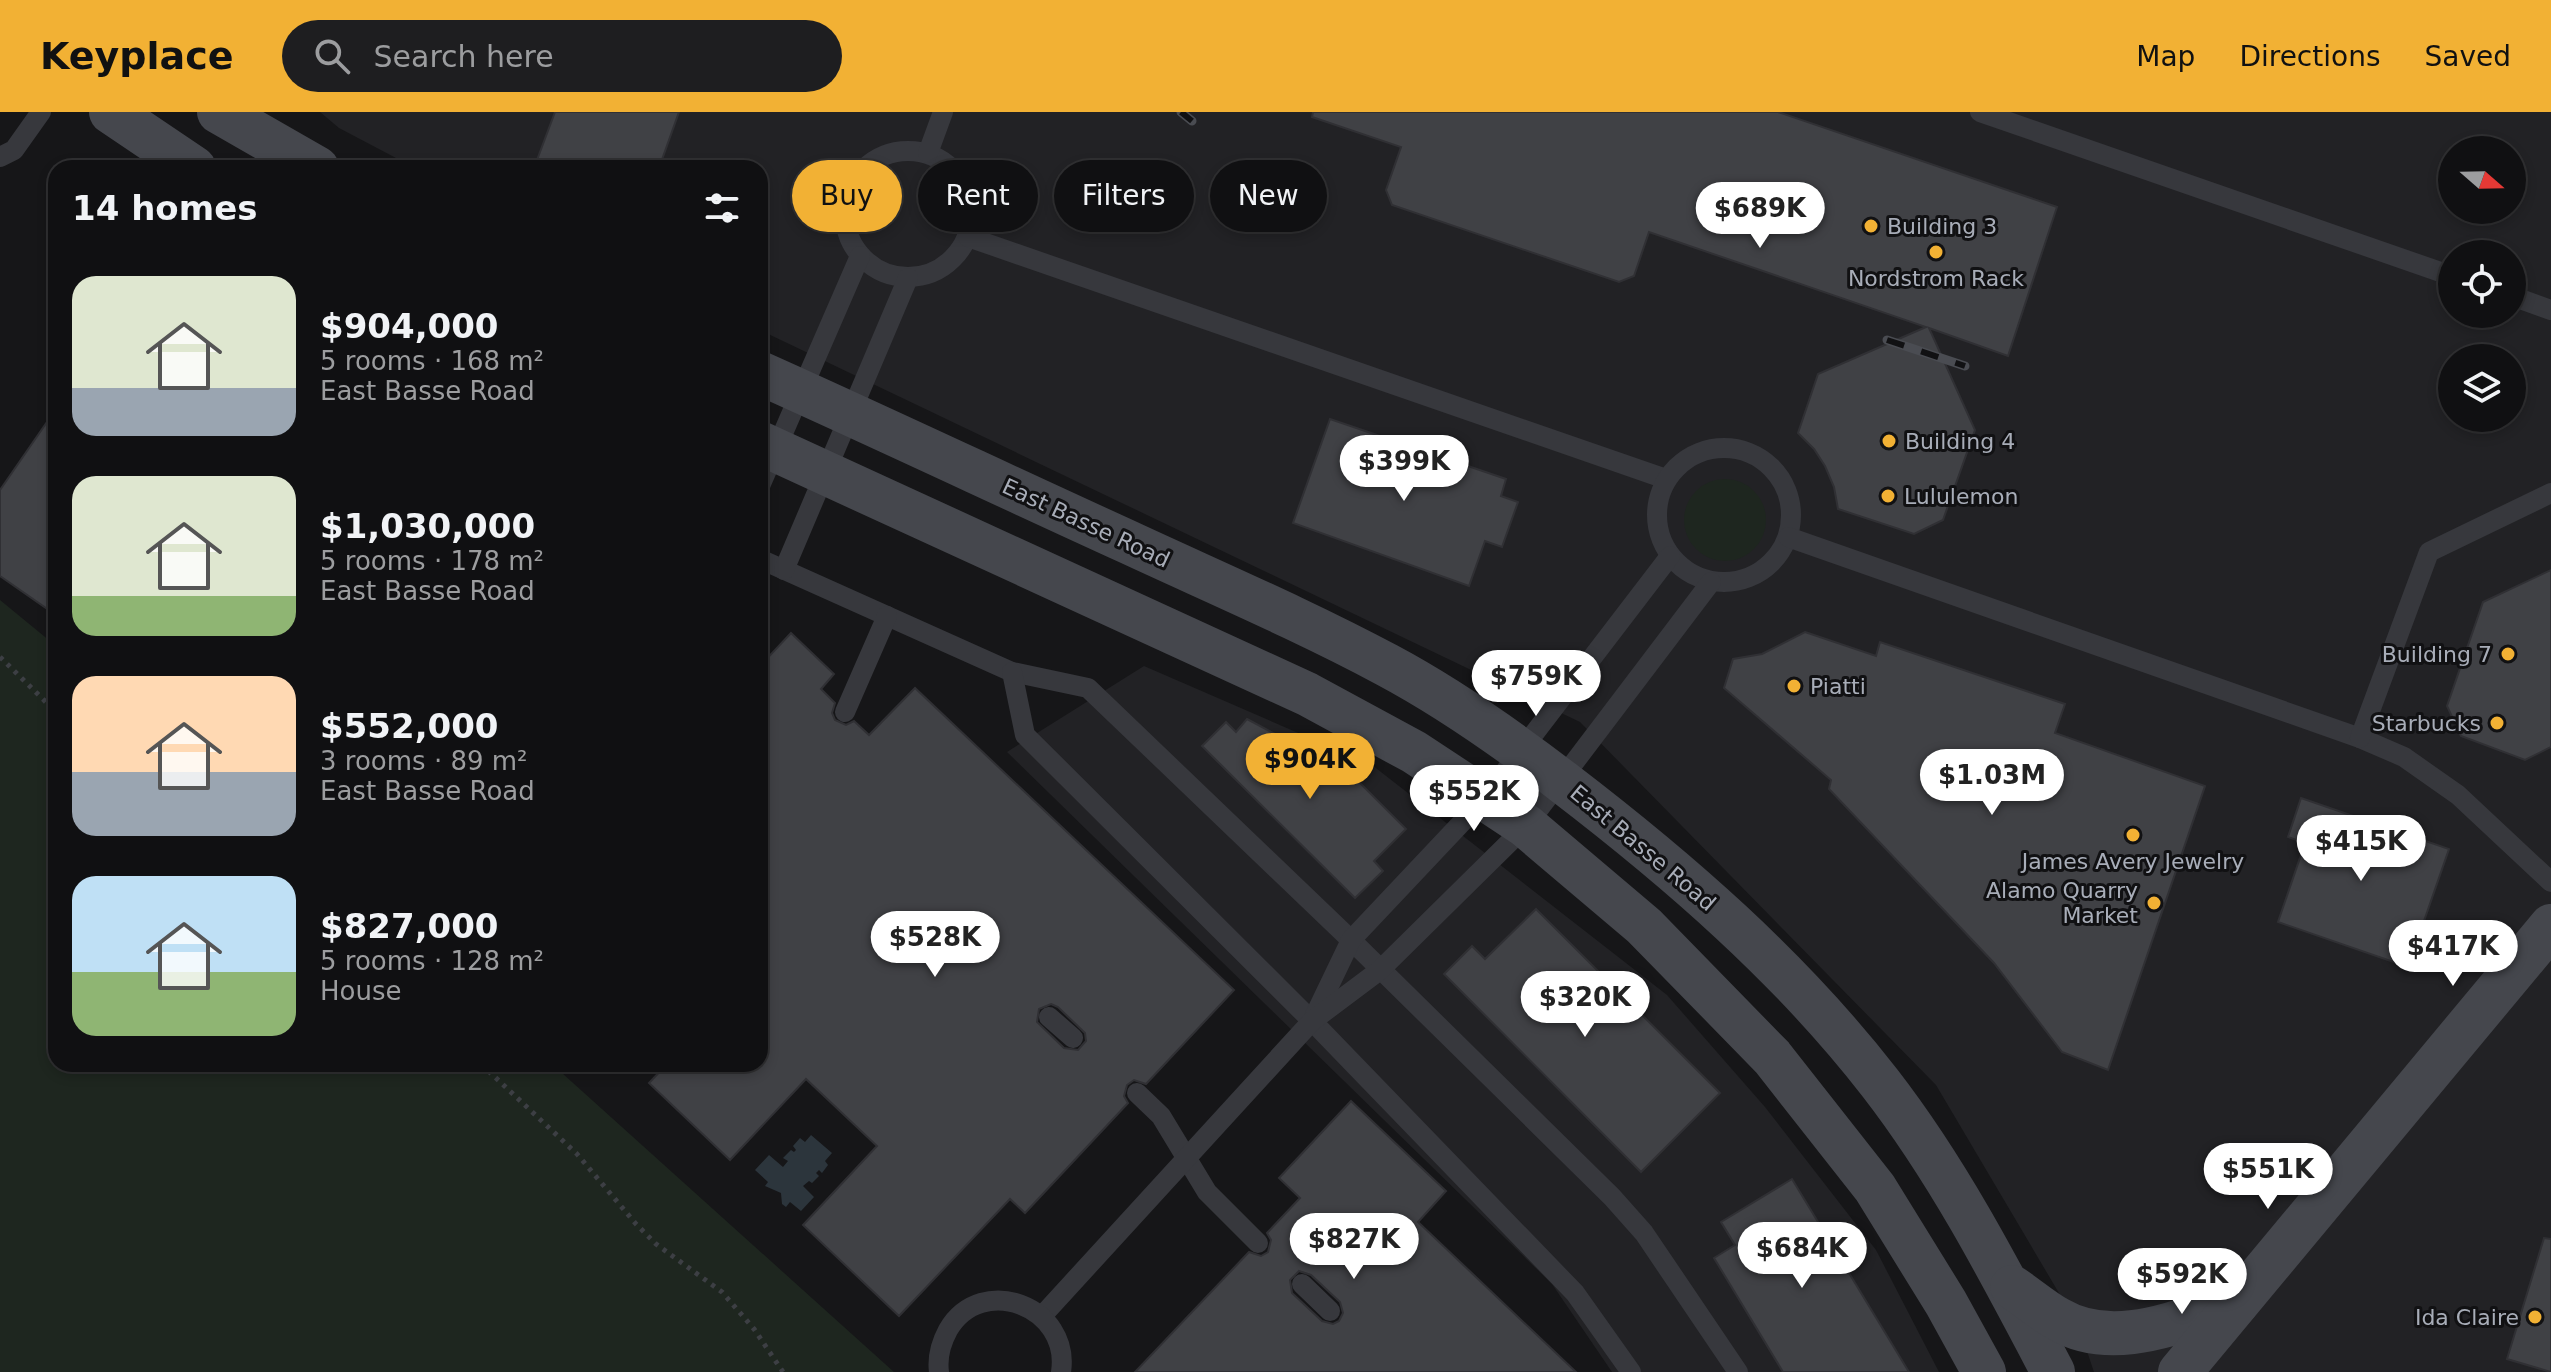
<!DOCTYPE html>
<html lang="en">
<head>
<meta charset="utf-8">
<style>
	body { margin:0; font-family:"DejaVu Sans",sans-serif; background:#1e1e20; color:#f1f3f6; height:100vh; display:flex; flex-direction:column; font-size:30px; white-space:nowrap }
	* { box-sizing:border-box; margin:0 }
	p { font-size:26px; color:#9c9d9f }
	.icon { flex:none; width:44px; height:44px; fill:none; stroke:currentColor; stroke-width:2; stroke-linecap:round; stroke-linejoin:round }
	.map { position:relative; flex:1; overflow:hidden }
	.drawer { position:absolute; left:48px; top:48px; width:720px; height:912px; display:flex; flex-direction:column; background:#101012; border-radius:24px; box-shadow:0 4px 12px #0003,0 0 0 2px #303032 }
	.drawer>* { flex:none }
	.guide { position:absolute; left:792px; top:48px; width:760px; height:72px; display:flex; gap:16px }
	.needle { width:52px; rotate:110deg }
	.tools { position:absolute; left:2438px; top:24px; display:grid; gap:16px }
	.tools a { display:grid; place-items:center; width:88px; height:88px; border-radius:50%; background:#101012; box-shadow:0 4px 12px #0003,0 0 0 2px #303032; font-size:40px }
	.price { position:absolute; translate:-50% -68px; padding:0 18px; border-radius:28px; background:#fff; color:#222; font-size:26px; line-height:52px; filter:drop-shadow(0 2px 4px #0008) }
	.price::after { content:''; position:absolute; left:50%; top:48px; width:24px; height:18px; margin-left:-12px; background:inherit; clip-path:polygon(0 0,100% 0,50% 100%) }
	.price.on { background:#f2b134; color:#111 }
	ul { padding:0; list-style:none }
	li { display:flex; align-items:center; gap:24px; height:200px; padding:0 24px }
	li span { display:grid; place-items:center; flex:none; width:224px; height:160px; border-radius:24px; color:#555 }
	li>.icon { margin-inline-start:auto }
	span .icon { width:96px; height:96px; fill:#fffc; stroke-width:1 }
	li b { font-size:34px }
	h2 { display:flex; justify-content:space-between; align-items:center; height:96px; padding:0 24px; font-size:34px }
	.pill { padding:0 28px; border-radius:36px; background:#101012; box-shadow:0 4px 12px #0003,0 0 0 2px #303032; font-size:28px; line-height:72px }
	.pill.on { background:#f2b134; color:#111 }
	header { display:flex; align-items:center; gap:48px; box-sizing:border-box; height:112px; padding:0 40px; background:#f2b134; color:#111 }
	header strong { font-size:38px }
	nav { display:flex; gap:44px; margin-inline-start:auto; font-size:28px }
	.search { width:560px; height:72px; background:#1e1e20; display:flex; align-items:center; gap:20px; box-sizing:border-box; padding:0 28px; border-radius:44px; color:#9c9d9f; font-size:30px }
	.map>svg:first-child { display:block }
	.built { fill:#222225; fill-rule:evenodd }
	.green { fill:#1e261f }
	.water { fill:#2c353c }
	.building { fill:#404145; stroke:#303034; stroke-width:2; fill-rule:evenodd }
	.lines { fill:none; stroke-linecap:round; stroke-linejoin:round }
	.path { stroke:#3d3f44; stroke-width:5; stroke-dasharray:4 6; stroke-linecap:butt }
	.service { stroke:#37383d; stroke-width:20 }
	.secondary { stroke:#45474d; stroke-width:44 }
	.rail-casing { stroke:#4a4c52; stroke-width:9 }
	.rail { stroke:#111113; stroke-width:6; stroke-dasharray:18; stroke-linecap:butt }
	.poi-dot { fill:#f2b134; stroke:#111113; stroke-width:3 }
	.labels { text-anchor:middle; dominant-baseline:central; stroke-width:6; stroke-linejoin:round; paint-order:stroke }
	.poi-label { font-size:22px; fill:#a8adb8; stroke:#111113; text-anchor:start }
	.street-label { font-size:22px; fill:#a8adb8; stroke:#111113 }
</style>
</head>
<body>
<header>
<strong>Keyplace</strong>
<div class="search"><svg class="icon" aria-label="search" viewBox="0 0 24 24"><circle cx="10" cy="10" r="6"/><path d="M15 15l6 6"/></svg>Search here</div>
<nav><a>Map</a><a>Directions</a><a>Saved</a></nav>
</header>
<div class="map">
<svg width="2551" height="1260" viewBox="0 0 2551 1260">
	<rect width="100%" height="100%" fill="#161618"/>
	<g class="built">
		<path d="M320,0H2551V1260H2094L2079,1215L1936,973L1580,610L760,218V56H415L339,16ZM2452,38H2512V98H2452ZM2452,142H2512V202H2452ZM2452,246H2512V306H2452Z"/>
		<path d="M1144,554L1372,653L1667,883L1765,995L1876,1138L1939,1260H1612L1552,1172L1007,640Z"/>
	</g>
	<g class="green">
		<circle cx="1725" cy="408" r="41"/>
		<path d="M0,488L56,534V952H552L894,1260H0Z"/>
	</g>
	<path class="water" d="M811,1023L832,1041L825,1049L828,1053L822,1061L819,1058L816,1061L819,1064L812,1071L809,1069L803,1074L814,1085L801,1099L790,1090L786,1095L782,1092L781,1081L765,1074L768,1070L755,1058L769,1043L783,1055L788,1049L783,1046L791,1038L794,1040L796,1038L793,1034L800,1026L805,1030Z"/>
	<g class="building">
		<path d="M555,0H679L659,56H534Z"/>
		<path d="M1313,0H1778L2057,95L2008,244L1929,216L1975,318L1943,408L1914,422L1838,397L1834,375L1825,354L1814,337L1798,321L1818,262L1926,215L1649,120L1634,164L1619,170L1392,93L1386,78L1401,35L1312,5Z"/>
		<path d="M56,297V503L0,464V378Z"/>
		<path d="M1330,307L1506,367L1501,384L1518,390L1502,435L1485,429L1469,474L1293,411Z"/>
		<path d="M2551,458V635L2525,648L2461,624L2447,594L2483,490Z"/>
		<path d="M1805,520L1876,544L1880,530L2065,592L2055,621L2205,674L2108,958L2062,940L1994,851L1829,677L1831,668L1724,576L1733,547L1762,542Z"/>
		<path d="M791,521L834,562L821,577L835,591L832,601L835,608L846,613L854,609L869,623L915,576L1234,878L1146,972L1134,968L1127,973L1124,984L1128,991L1025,1101L1010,1087L899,1204L803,1113L877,1034L806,967L730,1048L649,971L667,952H760V554ZM1051,892L1058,895L1085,921L1086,929L1078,938L1064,936L1037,910L1039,897Z"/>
		<path d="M1247,607L1353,664L1406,717L1374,749L1383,759L1355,786L1202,634L1226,610L1236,620Z"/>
		<path d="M2301,686L2449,737L2408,855L2278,810L2305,731L2288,725Z"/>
		<path d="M1536,797L1720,981L1641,1060L1444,862L1472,834L1485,847Z"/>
		<path d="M1351,989L1446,1079L1418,1110L1576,1260H1135L1249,1140L1261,1144L1268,1140L1271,1128L1267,1121L1300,1086L1279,1066ZM1299,1159L1311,1163L1340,1190L1343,1201L1339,1209L1333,1212L1322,1209L1292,1181L1290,1168Z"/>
		<path d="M1792,1067L1909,1260H1783L1714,1146L1735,1133L1721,1110Z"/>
		<path d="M2544,1126L2551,1127V1260L2507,1247Z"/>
	</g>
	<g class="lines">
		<g class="path">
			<path d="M0,545L56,600"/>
			<path d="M481,952L577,1042L636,1112L656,1132L722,1180L754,1217L783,1260"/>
		</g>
		<g class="service">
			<path d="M1980,0L2452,164"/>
			<circle cx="908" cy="102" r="63"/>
			<path d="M928,41L943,0"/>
			<path d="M0,45L14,38L41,0"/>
			<path d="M968,125L1666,367"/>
			<path d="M2512,184L2551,198"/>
			<circle cx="1724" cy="403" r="67"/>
			<path d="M760,374L860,144"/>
			<path d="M1788,425L2360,626L2404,645L2458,683L2551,770"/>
			<path d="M760,447L1012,560L1088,576L1351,828L1612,1085L1644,1121L1738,1260"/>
			<path d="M784,458L908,166"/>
			<path d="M1012,560L1025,623L1312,909L1575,1181L1631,1260"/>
			<path d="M845,600L887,504"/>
			<path d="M2360,626L2429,440L2551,381"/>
			<path d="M1049,905L1073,926"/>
			<path d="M1314,905L1351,828L1484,687L1670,444"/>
			<path d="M1137,981L1161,1004L1207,1080L1258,1131"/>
			<path d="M1302,1172L1330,1199"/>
			<path d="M1042,1204L1312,909L1380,858L1526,714L1711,470"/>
			<path d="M939,1260C937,1245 941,1231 948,1218C982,1160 1071,1195 1061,1260"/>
		</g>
		<g class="secondary">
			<path d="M111,0L194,56"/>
			<path d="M219,0L317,56"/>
			<path d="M760,261C883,316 1005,374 1128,430C1214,470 1303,508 1387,553C1449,586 1507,627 1563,670C1678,758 1790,855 1880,971C1949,1060 2001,1161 2053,1260"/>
			<path d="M760,331L1307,582L1414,640L1526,714L1644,814L1772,945L1875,1076L1946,1191L1984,1260"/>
			<path d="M2012,1175C2027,1185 2042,1198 2058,1207C2114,1240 2180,1208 2237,1191"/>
			<path d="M2180,1260L2551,814"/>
		</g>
		<g class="rail-casing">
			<g id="rail">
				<path d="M1181,0L1192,9"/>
				<path d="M1887,228L1965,254"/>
			</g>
		</g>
		<use href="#rail" class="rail"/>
	</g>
	<g class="poi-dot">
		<circle cx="1871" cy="114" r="8"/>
		<circle cx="1936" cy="140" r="8"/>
		<circle cx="1889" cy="329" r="8"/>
		<circle cx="1888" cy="384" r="8"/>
		<circle cx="2508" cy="542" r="8"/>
		<circle cx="1794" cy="574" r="8"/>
		<circle cx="2497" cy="611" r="8"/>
		<circle cx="2133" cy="723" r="8"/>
		<circle cx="2154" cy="791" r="8"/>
		<circle cx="2535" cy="1205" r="8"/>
	</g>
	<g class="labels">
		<g class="poi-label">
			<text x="1887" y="114">Building 3</text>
			<text x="1936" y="166" text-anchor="middle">Nordstrom Rack</text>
			<text x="1905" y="329">Building 4</text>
			<text x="1904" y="384">Lululemon</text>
			<text x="2492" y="542" text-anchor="end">Building 7</text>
			<text x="1810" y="574">Piatti</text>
			<text x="2481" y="611" text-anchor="end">Starbucks</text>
			<text x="2133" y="749" text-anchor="middle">James Avery Jewelry</text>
			<text x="2138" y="778" text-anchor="end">Alamo Quarry<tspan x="2138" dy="25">Market</tspan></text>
			<text x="2519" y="1205" text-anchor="end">Ida Claire</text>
		</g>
		<g class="street-label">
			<text transform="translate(1086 411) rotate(25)">East Basse Road</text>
			<text transform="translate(1643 736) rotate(40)">East Basse Road</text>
		</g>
	</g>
</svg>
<div class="tools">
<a><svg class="needle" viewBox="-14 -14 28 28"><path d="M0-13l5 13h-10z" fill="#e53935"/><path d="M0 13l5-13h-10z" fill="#9c9d9f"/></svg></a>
<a><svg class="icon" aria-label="locate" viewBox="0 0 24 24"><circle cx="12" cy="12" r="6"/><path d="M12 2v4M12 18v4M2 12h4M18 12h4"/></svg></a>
<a><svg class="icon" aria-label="layers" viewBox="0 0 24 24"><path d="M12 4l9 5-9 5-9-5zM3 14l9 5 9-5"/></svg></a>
</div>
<b class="price" style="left:1760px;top:138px">$689K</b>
<b class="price" style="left:1404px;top:391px">$399K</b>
<b class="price" style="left:1536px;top:606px">$759K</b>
<b class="price on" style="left:1310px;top:689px">$904K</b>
<b class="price" style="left:1992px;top:705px">$1.03M</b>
<b class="price" style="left:1474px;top:721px">$552K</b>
<b class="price" style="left:2361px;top:771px">$415K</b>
<b class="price" style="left:935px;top:867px">$528K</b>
<b class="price" style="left:2453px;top:876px">$417K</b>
<b class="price" style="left:1585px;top:927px">$320K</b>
<b class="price" style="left:2268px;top:1099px">$551K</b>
<b class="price" style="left:1354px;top:1169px">$827K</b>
<b class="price" style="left:1802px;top:1178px">$684K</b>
<b class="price" style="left:2182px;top:1204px">$592K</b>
<div class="guide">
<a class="pill on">Buy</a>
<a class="pill">Rent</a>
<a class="pill">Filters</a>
<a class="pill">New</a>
</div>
<section class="drawer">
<h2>14 homes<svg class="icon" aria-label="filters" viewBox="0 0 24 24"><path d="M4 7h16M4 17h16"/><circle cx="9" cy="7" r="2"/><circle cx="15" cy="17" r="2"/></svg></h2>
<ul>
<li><span style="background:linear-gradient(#dfe7d0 70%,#9aa5b1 0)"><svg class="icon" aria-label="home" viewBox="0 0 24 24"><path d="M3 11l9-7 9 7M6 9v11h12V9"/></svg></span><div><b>$904,000</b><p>5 rooms · 168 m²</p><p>East Basse Road</p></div></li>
<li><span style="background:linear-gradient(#dfe7d0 75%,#8fb573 0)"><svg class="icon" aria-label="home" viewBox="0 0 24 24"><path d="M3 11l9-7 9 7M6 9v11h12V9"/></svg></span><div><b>$1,030,000</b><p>5 rooms · 178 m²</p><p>East Basse Road</p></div></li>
<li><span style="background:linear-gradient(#ffd9b3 60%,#9aa5b1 0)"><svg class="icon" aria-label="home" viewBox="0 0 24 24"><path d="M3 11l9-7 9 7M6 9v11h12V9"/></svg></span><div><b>$552,000</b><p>3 rooms · 89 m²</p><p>East Basse Road</p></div></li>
<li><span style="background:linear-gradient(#bfe0f5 60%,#8fb573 0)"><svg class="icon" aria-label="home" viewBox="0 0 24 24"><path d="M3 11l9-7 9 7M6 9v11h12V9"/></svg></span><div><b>$827,000</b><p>5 rooms · 128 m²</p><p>House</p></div></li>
</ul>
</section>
</div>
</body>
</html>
